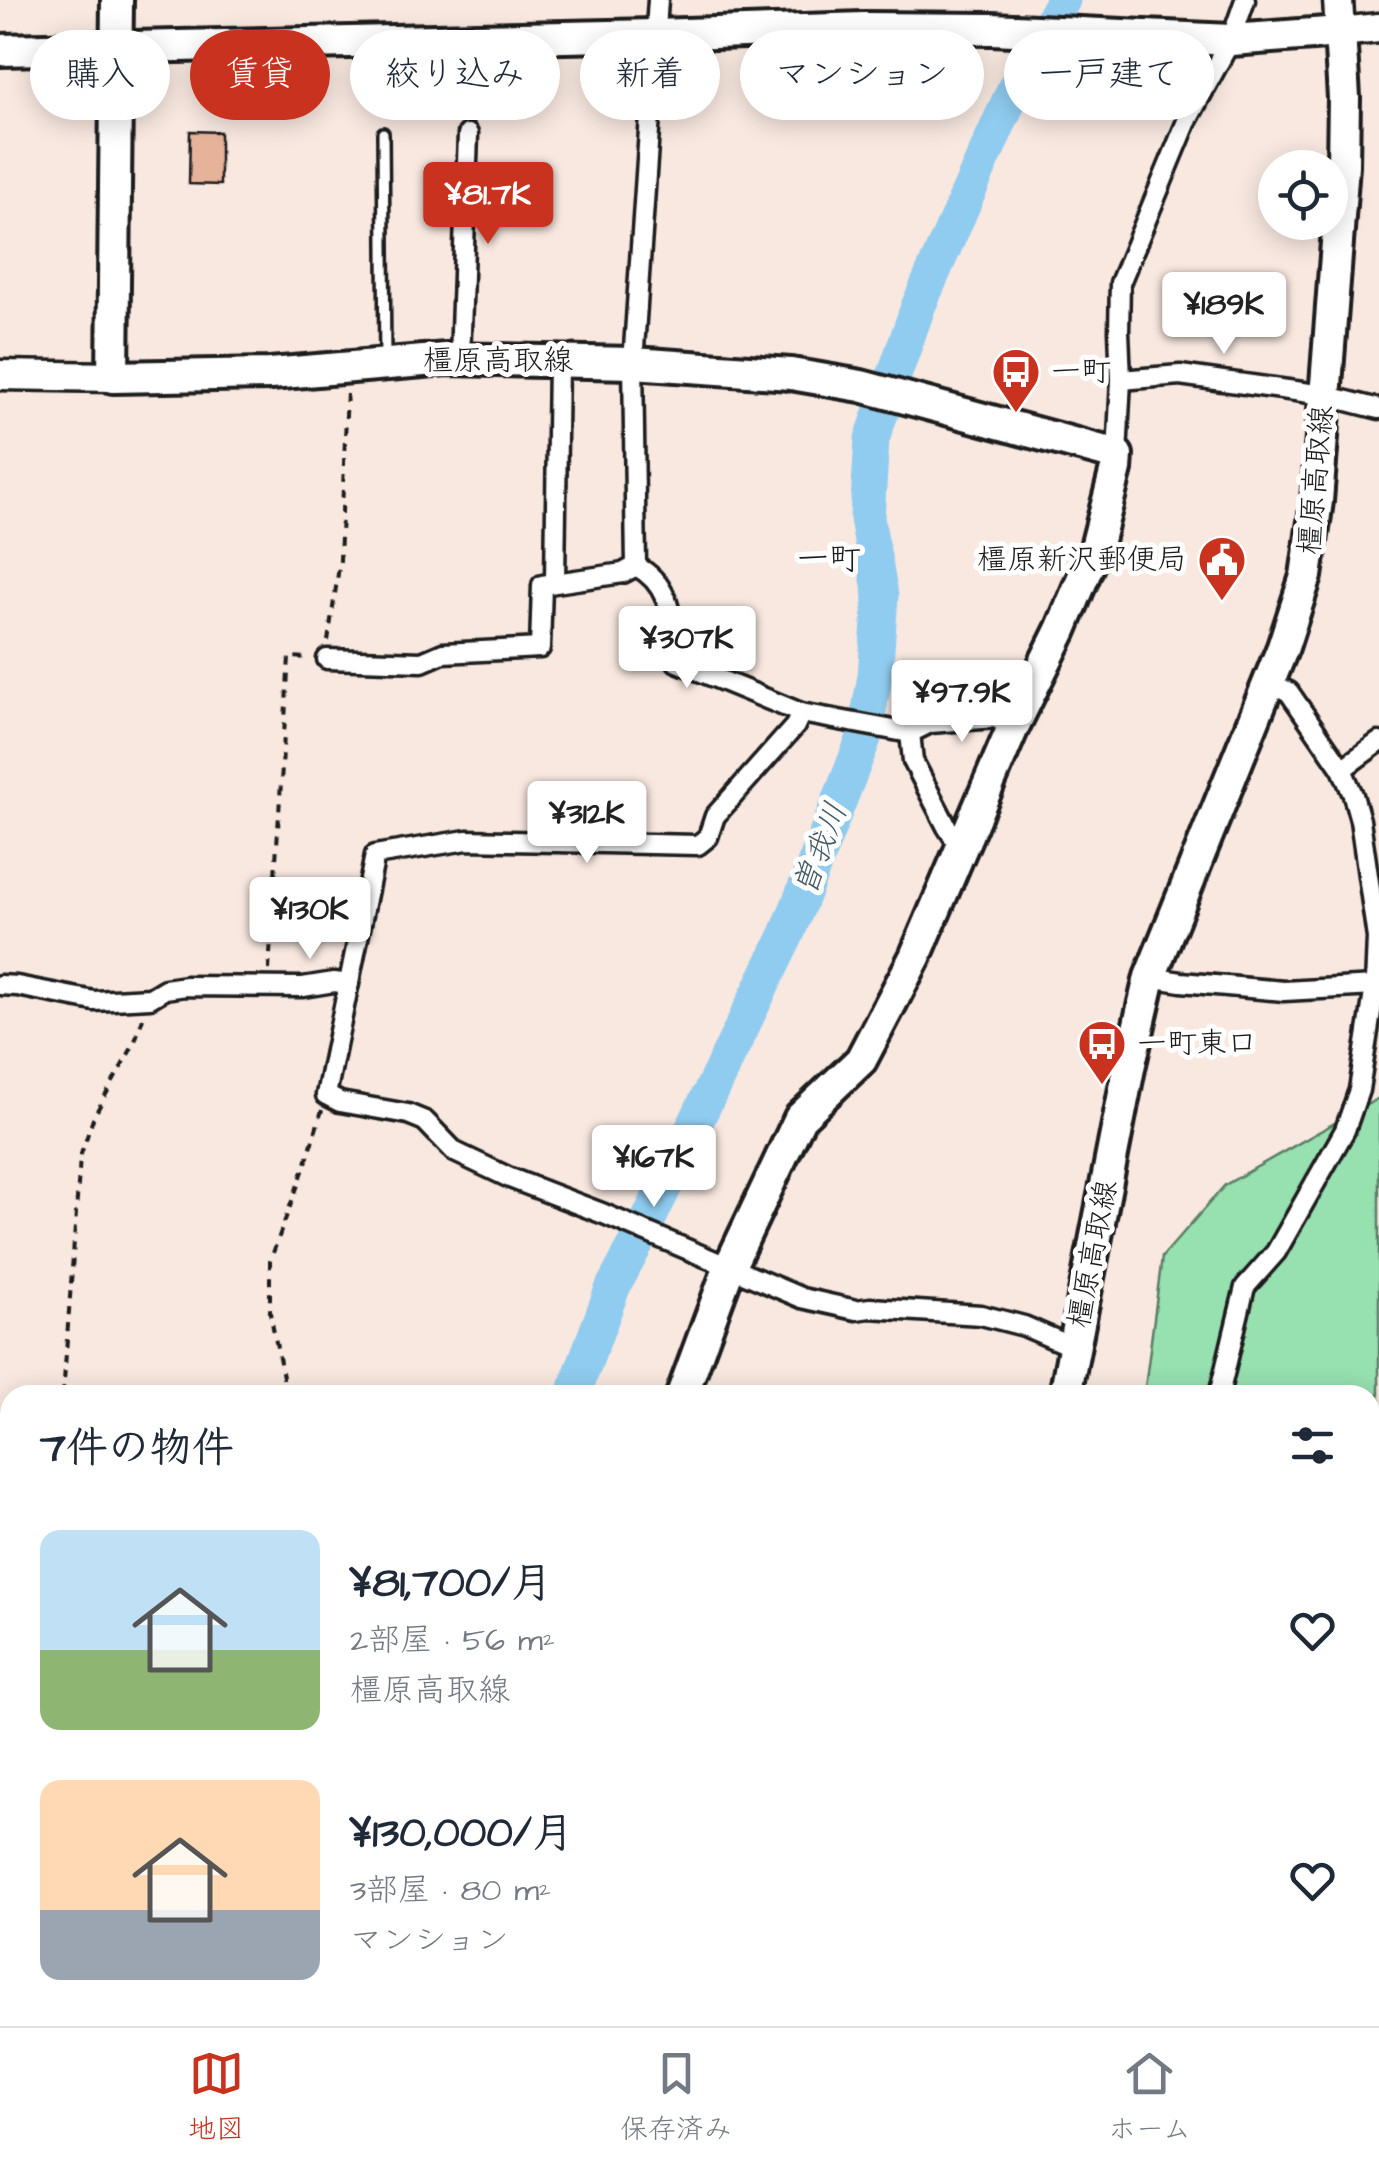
<!DOCTYPE html>
<html lang="ja">
<head>
<meta charset="utf-8">
<style>
	body { margin:0; font-family:"Architects Daughter","Klee One",sans-serif; background:#f2f2f3; color:#1f2937; height:100vh; display:flex; flex-direction:column; font-size:38px; white-space:nowrap }
	* { box-sizing:border-box; margin:0 }
	p { font-size:32px; color:#747a83 }
	.icon { flex:none; width:55px; height:55px; fill:none; stroke:currentColor; stroke-width:2; stroke-linecap:round; stroke-linejoin:round }
	.map { position:relative; flex:1; overflow:hidden }
	.panel { position:absolute; left:0px; top:1385px; width:1380px; height:642px; display:flex; flex-direction:column; background:#fff; border-radius:30px 30px 0 0; box-shadow:0 5px 25px #0003 }
	.panel>* { flex:none }
	.hud { position:absolute; left:30px; top:30px; width:1320px; height:90px; display:flex; gap:20px }
	.tools { position:absolute; left:1258px; top:150px; display:grid; gap:20px }
	.tools a { display:grid; place-items:center; width:90px; height:90px; border-radius:50%; background:#fff; box-shadow:0 5px 25px #0003; font-size:50px }
	.price { position:absolute; translate:-50% -85px; padding:0 22px; border-radius:10px; background:#fff; color:#222; font-size:32px; line-height:65px; filter:drop-shadow(0 2px 5px #0008) }
	.price::after { content:''; position:absolute; left:50%; top:60px; width:30px; height:22px; margin-left:-15px; background:inherit; clip-path:polygon(0 0,100% 0,50% 100%) }
	.price.selected { background:#c8321e; color:#fff }
	ul { padding:0; list-style:none }
	li { display:flex; align-items:center; gap:30px; height:250px; padding:0 40px }
	li span { display:grid; place-items:center; flex:none; width:280px; height:200px; border-radius:20px; color:#555 }
	li>.icon { margin-inline-start:auto }
	span .icon { width:120px; height:120px; fill:#fffc; stroke-width:1 }
	li b { font-size:42px }
	h2 { display:flex; justify-content:space-between; align-items:center; height:120px; padding:0 40px; font-size:42px }
	.chip { padding:0 35px; border-radius:45px; background:#fff; box-shadow:0 5px 25px #0003; font-size:35px; line-height:90px }
	.chip.selected { background:#c8321e; color:#fff }
	.tab-bar { display:flex; justify-content:space-around; align-items:center; height:140px; border-top:2px solid #e0e1e3; background:#fff; font-size:28px; color:#747a83 }
	.tab-bar a { display:grid; justify-items:center; gap:5px }
	.tab-bar .selected { color:#c8321e }
	.map>svg:first-child { display:block }
	.green { fill:#97e0b0; stroke:#5a7e66; stroke-width:2.5 }
	.lines { fill:none; stroke-linecap:round; stroke-linejoin:round }
	.river { stroke:#90ccf0; stroke-width:35 }
	.building { fill:#e6b299; stroke:#1c1c1c; stroke-width:2.5 }
	.lane-casing { stroke:#1c1c1c; stroke-width:16 }
	.street-casing { stroke:#1c1c1c; stroke-width:25 }
	.secondary-casing { stroke:#1c1c1c; stroke-width:35 }
	.primary-casing { stroke:#1c1c1c; stroke-width:38 }
	.path { stroke:#1c1c1c; stroke-width:4; stroke-dasharray:8 8; stroke-linecap:butt }
	.lane { stroke:#fff; stroke-width:9 }
	.street { stroke:#fff; stroke-width:18 }
	.secondary { stroke:#fff; stroke-width:28 }
	.primary { stroke:#fff; stroke-width:30 }
	.labels { text-anchor:middle; dominant-baseline:central; stroke-width:10; stroke-linejoin:round; paint-order:stroke }
	.street-label { font-size:30px; fill:#1c1c1c; stroke:#fff }
	.poi-label { font-size:30px; fill:#1c1c1c; stroke:#fff; text-anchor:start }
	.neighbourhood-label { font-size:32px; fill:#1c1c1c; stroke:#fff }
	.water-label { font-size:32px; font-style:italic; fill:#455a66; stroke:#fff }
</style>
</head>
<body>
<div class="map">
<svg width="1379" height="2026" viewBox="0 0 1379 2026">
	<rect width="100%" height="100%" fill="#f8e8e0"/>
	<filter id="ink" filterUnits="userSpaceOnUse"><feTurbulence type="fractalNoise" baseFrequency=".01" numOctaves="2"/><feDisplacementMap in="SourceGraphic" scale="20" xChannelSelector="R" yChannelSelector="G"/><feConvolveMatrix kernelMatrix="1 2 1 2 8 2 1 2 1" color-interpolation-filters="sRGB"/></filter>
	<g filter="url(#ink)">
		<path class="green" d="M1379,1098V1587H1370V1395H1144L1162,1257L1225,1185Z"/>
		<g class="lines">
			<g class="river">
				<path d="M573,1395L613,1287L643,1231L787,934L864,738L875,676L881,596L867,518L872,439L918,307L1014,89L1063,0"/>
				<path d="M372,2026L373,2018"/>
			</g>
		</g>
		<path class="building" d="M190,131L220,132V185L189,184Z"/>
		<g class="lines">
			<g class="lane-casing">
				<path id="lane" d="M383,133L385,360"/>
			</g>
			<g class="street-casing">
				<g id="street">
					<path d="M658,0L633,363L636,566C674,586 671,624 677,662L801,713L910,733L930,723L995,718L1013,727"/>
					<path d="M460,359L468,134"/>
					<path d="M1121,380L1180,375L1324,395L1379,409"/>
					<path d="M1117,455L1121,380L1119,331L1120,283L1187,121L1231,40L1245,0"/>
					<path d="M555,581L558,361"/>
					<path d="M327,659L422,662L443,653L540,648L542,585L623,573L636,566"/>
					<path d="M801,713L795,726L715,816L708,837L698,845L467,840L375,855L326,1095L340,1102L408,1114L425,1121L455,1152L510,1178L604,1214L802,1298L856,1310L870,1308L981,1315L1024,1326L1075,1348"/>
					<path d="M910,733L913,761L947,827L962,850"/>
					<path d="M1342,769L1379,742"/>
					<path d="M1150,977L1181,982L1284,991L1375,986"/>
					<path d="M0,985L17,986L94,1001L150,998L165,989L186,986L303,987L334,982L349,984"/>
					<path d="M1219,1395L1245,1287L1276,1252L1345,1130L1359,1090L1375,986L1377,938L1360,820L1353,795L1342,769L1289,692L1269,682"/>
					<path d="M1370,1574L1379,1575"/>
					<path d="M1370,1819L1379,1818"/>
					<path d="M1370,1873L1379,1872"/>
					<path d="M1370,1977L1379,1975"/>
					<path d="M872,2026L873,2018"/>
				</g>
			</g>
			<g class="secondary-casing">
				<g id="secondary">
					<path d="M1338,0L1340,32L1379,28"/>
					<path d="M0,375L113,377"/>
				</g>
			</g>
			<g class="primary-casing">
				<g id="primary">
					<path d="M117,0L113,377L270,374L447,359L633,363L791,374L861,386L1117,455L1116,469L1097,544L1061,630L1013,727L915,957L861,1060L800,1118L729,1268L682,1395"/>
					<path d="M0,50L655,35L864,28L992,29L1231,40L1340,32L1344,98L1343,165L1317,501L1306,576L1283,647L1150,977L1129,1068L1065,1395"/>
					<path d="M501,2026L503,2018"/>
					<path d="M742,2026L747,2018"/>
				</g>
			</g>
			<g class="path">
				<path d="M328,641L340,560L347,391"/>
				<path d="M269,970L289,657L311,658"/>
				<path d="M63,1395L80,1157L94,1116L134,1044L144,1015"/>
				<path d="M283,1395V1377L270,1313V1261L306,1163L322,1110"/>
				<path d="M0,1592L10,1587"/>
				<path d="M251,2018L252,2026"/>
				<path d="M1224,2018L1227,2026"/>
				<path d="M145,2026L146,2018"/>
				<path d="M1087,2026L1088,2018"/>
			</g>
			<use href="#lane" class="lane"/>
			<use href="#street" class="street"/>
			<use href="#secondary" class="secondary"/>
			<use href="#primary" class="primary"/>
		</g>
	</g>
	<defs>
		<g id="bus-pin" transform="scale(2.5)"><path d="M0 17L-7.5 6A9.5 9.5 0 1 1 7.5 6Z" fill="#c8321e" stroke="#fff"/><path d="M-5-6H5V4H4V6H2V4H-2V6H-4V4H-5ZM-3.5-4V0h7V-4ZM-3.5 1.2v1.5H-2V1.2ZM2 1.2v1.5H3.5V1.2Z" fill="#fff"/></g>
		<g id="civic-pin" transform="scale(2.5)"><path d="M0 17L-7.5 6A9.5 9.5 0 1 1 7.5 6Z" fill="#c8321e" stroke="#fff"/><path d="M-.6-6.5H3V-4.5H.6V-3L4-1V1h2V6H-6V1h2V-1L-.6-3ZM-1.2 2.5V6h2.4V2.5Z" fill="#fff"/></g>
	</defs>
	<g fill-rule="evenodd">
		<use href="#bus-pin" x="1016" y="372"/>
		<use href="#civic-pin" x="1222" y="560"/>
		<use href="#bus-pin" x="1102" y="1044"/>
	</g>
	<g class="labels">
		<g class="street-label">
			<text x="498" y="361">橿原高取線</text>
			<text transform="translate(1316 480) rotate(-85)">橿原高取線</text>
			<text transform="translate(1093 1254) rotate(-79)">橿原高取線</text>
		</g>
		<g class="poi-label">
			<text x="1051" y="372">一町</text>
			<text x="1187" y="560" text-anchor="end">橿原新沢郵便局</text>
			<text x="1137" y="1044">一町東口</text>
		</g>
		<g class="neighbourhood-label">
			<text x="829" y="559">一町</text>
		</g>
		<g class="water-label">
			<text transform="translate(821 849) rotate(-69)">曽我川</text>
		</g>
	</g>
</svg>
<div class="tools">
<a><svg class="icon" aria-label="locate" viewBox="0 0 24 24"><circle cx="12" cy="12" r="6"/><path d="M12 2v4M12 18v4M2 12h4M18 12h4"/></svg></a>
</div>
<b class="price selected" style="left:488px;top:247px">¥81.7K</b>
<b class="price" style="left:1224px;top:357px">¥189K</b>
<b class="price" style="left:687px;top:691px">¥307K</b>
<b class="price" style="left:962px;top:745px">¥97.9K</b>
<b class="price" style="left:587px;top:866px">¥312K</b>
<b class="price" style="left:310px;top:962px">¥130K</b>
<b class="price" style="left:654px;top:1210px">¥167K</b>
<div class="hud">
<a class="chip">購入</a>
<a class="chip selected">賃貸</a>
<a class="chip">絞り込み</a>
<a class="chip">新着</a>
<a class="chip">マンション</a>
<a class="chip">一戸建て</a>
</div>
<section class="panel">
<h2>7件の物件<svg class="icon" aria-label="filters" viewBox="0 0 24 24"><path d="M4 7h16M4 17h16"/><circle cx="9" cy="7" r="2"/><circle cx="15" cy="17" r="2"/></svg></h2>
<ul>
<li><span style="background:linear-gradient(#bfe0f5 60%,#8fb573 0)"><svg class="icon" aria-label="home" viewBox="0 0 24 24"><path d="M3 11l9-7 9 7M6 9v11h12V9"/></svg></span><div><b>¥81,700/月</b><p>2部屋 · 56 m²</p><p>橿原高取線</p></div><svg class="icon" aria-label="heart" viewBox="0 0 24 24"><path d="M12 20l-8-8c-3-5 5-10 8-4 3-6 11-1 8 4z"/></svg></li>
<li><span style="background:linear-gradient(#ffd9b3 65%,#9aa5b1 0)"><svg class="icon" aria-label="home" viewBox="0 0 24 24"><path d="M3 11l9-7 9 7M6 9v11h12V9"/></svg></span><div><b>¥130,000/月</b><p>3部屋 · 80 m²</p><p>マンション</p></div><svg class="icon" aria-label="heart" viewBox="0 0 24 24"><path d="M12 20l-8-8c-3-5 5-10 8-4 3-6 11-1 8 4z"/></svg></li>
</ul>
</section>
</div>
<nav class="tab-bar">
<a class="selected"><svg class="icon" aria-label="map" viewBox="0 0 24 24"><path d="M3 6l6-2 6 2 6-2v14l-6 2-6-2-6 2zM9 4v14M15 6v14"/></svg>地図</a>
<a><svg class="icon" aria-label="saved" viewBox="0 0 24 24"><path d="M7 4h10v16l-5-4-5 4z"/></svg>保存済み</a>
<a><svg class="icon" aria-label="home" viewBox="0 0 24 24"><path d="M3 11l9-7 9 7M6 9v11h12V9"/></svg>ホーム</a>
</nav>
</body>
</html>
